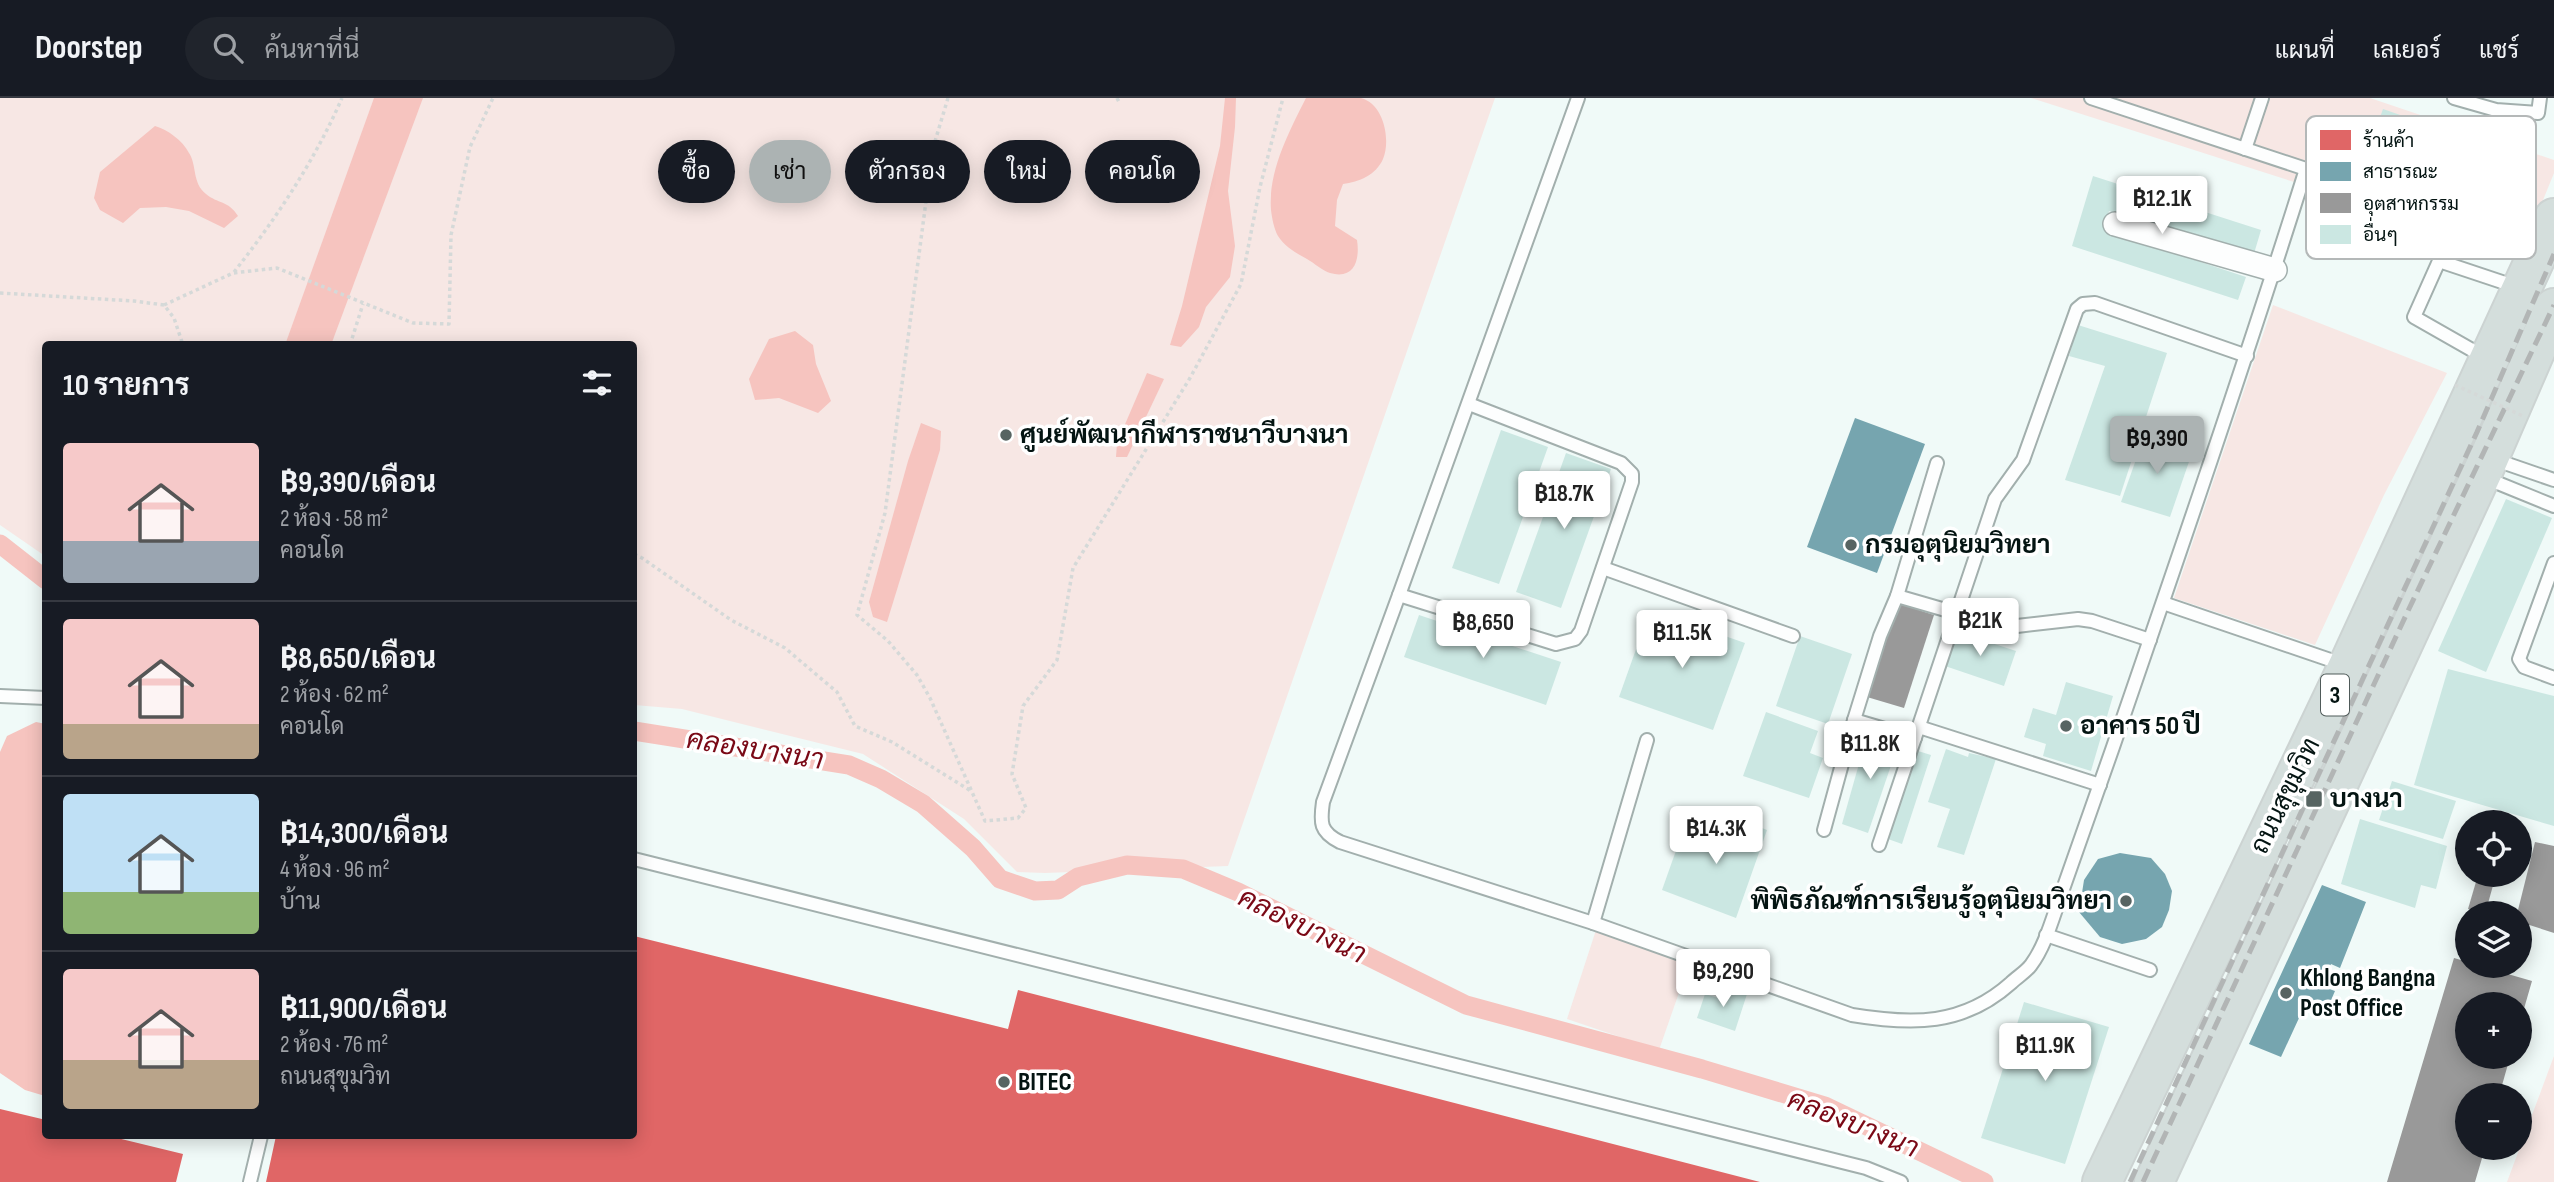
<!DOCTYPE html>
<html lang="th">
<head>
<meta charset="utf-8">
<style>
	body { margin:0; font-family:"Sofia Sans Condensed",Sarabun,sans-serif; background:#20242c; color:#f1f3f6; height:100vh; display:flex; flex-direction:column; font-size:26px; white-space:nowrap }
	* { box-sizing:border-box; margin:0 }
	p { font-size:23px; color:#9ea1a6 }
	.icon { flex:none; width:38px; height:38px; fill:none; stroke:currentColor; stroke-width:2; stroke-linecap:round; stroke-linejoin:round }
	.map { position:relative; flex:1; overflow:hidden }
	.panel { position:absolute; left:42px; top:243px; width:595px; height:798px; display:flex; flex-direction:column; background:#171b24; border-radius:7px; box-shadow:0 4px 18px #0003 }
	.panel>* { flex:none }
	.guide { position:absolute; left:658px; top:42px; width:665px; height:63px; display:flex; gap:14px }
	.fabs { position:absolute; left:2455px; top:712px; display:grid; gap:14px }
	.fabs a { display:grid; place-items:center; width:77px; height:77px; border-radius:50%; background:#171b24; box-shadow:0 4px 18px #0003; font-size:35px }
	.price { position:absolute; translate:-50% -60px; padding:0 16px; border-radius:7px; background:#fff; color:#222; font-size:23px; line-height:46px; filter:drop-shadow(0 2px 4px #0008) }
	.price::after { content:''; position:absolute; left:50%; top:42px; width:21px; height:16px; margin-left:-10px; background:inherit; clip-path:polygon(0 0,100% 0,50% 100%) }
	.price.on { background:#acb3b3; color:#111 }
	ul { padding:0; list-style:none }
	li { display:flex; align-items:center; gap:21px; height:175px; padding:0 21px }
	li+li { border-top:2px solid #363941 }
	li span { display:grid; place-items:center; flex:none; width:196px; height:140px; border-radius:7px; color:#555 }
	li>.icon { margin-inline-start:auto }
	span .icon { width:84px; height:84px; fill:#fffc; stroke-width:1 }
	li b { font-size:30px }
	h2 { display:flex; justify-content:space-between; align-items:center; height:84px; padding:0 21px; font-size:30px }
	.pill { padding:0 24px; border-radius:32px; background:#171b24; box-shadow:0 4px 18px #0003; font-size:24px; line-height:63px }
	.pill.on { background:#acb3b3; color:#111 }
	header { display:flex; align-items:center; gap:42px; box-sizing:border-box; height:98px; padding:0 35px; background:#171b24; border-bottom:2px solid #363941 }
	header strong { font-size:33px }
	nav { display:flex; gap:38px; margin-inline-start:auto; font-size:24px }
	.search { width:490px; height:63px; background:#20242c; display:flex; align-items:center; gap:18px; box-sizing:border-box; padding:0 24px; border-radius:38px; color:#9ea1a6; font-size:26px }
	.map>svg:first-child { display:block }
	.green { fill:#f7e7e4 }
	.water { fill:#f6c4bf }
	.shops { fill:#e06666 }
	.public { fill:#76a5af }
	.industry { fill:#999 }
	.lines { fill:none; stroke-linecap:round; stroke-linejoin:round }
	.canal { stroke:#f6c4bf; stroke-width:19 }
	.building { fill:#cbe7e2 }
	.service-casing { stroke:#a2afad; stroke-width:16 }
	.minor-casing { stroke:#a2afad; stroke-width:26 }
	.trunk-casing { stroke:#ccd3d2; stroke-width:42 }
	.path { stroke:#d5d9d8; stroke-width:3.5; stroke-dasharray:3.5 3.5; stroke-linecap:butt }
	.service { stroke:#fdfefe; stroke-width:12 }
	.minor { stroke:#fdfefe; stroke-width:23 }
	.trunk { stroke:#d4dedc; stroke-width:38 }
	.rail { stroke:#b2b5b5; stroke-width:5; stroke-dasharray:14 7; stroke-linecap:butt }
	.path-bridge { stroke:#d5d9d8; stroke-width:3.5; stroke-dasharray:3.5 3.5; stroke-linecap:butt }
	.poi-dot { fill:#576462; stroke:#fff; stroke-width:2.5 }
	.labels { text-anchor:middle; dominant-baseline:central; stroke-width:7; stroke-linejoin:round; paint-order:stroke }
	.shield { fill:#fff; stroke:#4f5a59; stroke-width:2 }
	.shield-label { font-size:24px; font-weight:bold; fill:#041412 }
	.poi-label { font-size:26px; font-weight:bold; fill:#041412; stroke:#fff; text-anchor:start }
	.street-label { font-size:26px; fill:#041412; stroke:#fff }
	.water-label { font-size:28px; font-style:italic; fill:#7a0916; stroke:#fff }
	.key { fill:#fff; stroke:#b4b8b8; stroke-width:2 }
	.key-label { font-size:19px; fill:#041412 }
</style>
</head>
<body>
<header>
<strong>Doorstep</strong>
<div class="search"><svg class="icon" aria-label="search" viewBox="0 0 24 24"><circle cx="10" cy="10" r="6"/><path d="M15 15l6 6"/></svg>ค้นหาที่นี่</div>
<nav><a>แผนที่</a><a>เลเยอร์</a><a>แชร์</a></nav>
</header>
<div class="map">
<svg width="2554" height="1084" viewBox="0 0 2554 1084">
	<rect width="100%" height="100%" fill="#f0faf8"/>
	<g class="green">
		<path d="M0,0H1495L1228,768L1045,775L1017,774L964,721L863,656L682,611L634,607V247H46L45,458L0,427Z"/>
		<path d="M2031,0H2370L2554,62V75L2518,164L2313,90Z"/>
		<path d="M2273,207L2447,275L2384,397L2315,547L2174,500Z"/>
		<path d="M1596,832L1689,866L1659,952L1567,921Z"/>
		<path d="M2554,958V1084H2507Z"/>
	</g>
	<g class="water">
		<path d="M374,0H423L331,247H285Z"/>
		<path d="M1225,0H1236L1235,29L1228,93L1235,148L1230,179L1206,209L1199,229L1181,249L1170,247L1182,208L1220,48Z"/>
		<path d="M1306,0C1321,0 1348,0 1361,0C1384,6 1391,42 1383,61C1376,77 1359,84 1343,86L1337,102L1335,128L1357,142C1360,161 1355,182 1330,175C1323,173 1314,165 1307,161C1296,155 1285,149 1278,138C1274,131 1272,120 1271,112C1268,73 1289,34 1306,0Z"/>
		<path d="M155,28C168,32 182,42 189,55C197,67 192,85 206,96C218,106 228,102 238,118L224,130L189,113L166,109L140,110L123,125L100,112L94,100L100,74Z"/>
		<path d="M795,233L813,247L816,266L831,303L818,315L779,300L755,302L749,281L769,241Z"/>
		<path d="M1147,275L1164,281L1127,359H1116L1117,345Z"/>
		<path d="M921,325L941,333L940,352L887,524L873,519L869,504L908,363Z"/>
		<path d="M36,624L46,626L45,998L25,992L0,975V654L7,638Z"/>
	</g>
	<g class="shops">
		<path d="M634,838L1008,931L1018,892L1760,1084H266L276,1038H634Z"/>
		<path d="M0,1011L46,1022V1038H109L183,1056L176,1084H0Z"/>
	</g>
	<g class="public">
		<path d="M1855,320L1925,346L1877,475L1807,449Z"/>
		<path d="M2120,755L2151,760L2165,776L2172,793L2169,812L2162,829L2146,841L2122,846L2100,839L2079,814L2084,782L2098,761Z"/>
		<path d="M2322,787L2366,804L2340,870L2331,866L2321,888L2335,893L2325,916L2305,907L2281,959L2249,946Z"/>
	</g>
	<g class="industry">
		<path d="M1894,504L1934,517L1904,610L1867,599Z"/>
		<path d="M2535,744L2554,748V835L2520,824V816H2517Z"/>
		<path d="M2478,777H2496L2485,816L2468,811Z"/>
		<path d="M2454,860L2468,864V868H2480L2532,883L2521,921L2520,906H2468V959H2510L2499,998H2468V1050H2485L2475,1084H2387Z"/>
	</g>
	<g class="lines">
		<g class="canal">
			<path d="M0,446L46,482"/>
			<path d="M634,633L849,667L881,681L923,706L973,750L1000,781L1035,793L1058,792L1078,779L1127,767L1183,771L1238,794L1466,907L1702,971L1825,1008L1984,1084"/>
		</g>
	</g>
	<g class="building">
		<path d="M2383,11L2518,58L2498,114L2362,69Z"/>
		<path d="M2093,78L2261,132L2253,159L2109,113L2104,132L2246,179L2238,202L2072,148Z"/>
		<path d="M2078,227L2167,255L2120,398L2065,382L2105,268L2069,258Z"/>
		<path d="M1501,332L1548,349L1499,486L1452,470Z"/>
		<path d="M2145,336L2193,352L2170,419L2121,404Z"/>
		<path d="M1566,355L1611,371L1561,510L1516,494Z"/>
		<path d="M2506,401L2552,420L2486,574L2438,553Z"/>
		<path d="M1650,512L1745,545L1713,632L1619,599Z"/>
		<path d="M1419,517L1561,564L1546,607L1404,559Z"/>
		<path d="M1955,533L2016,553L2004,588L1945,568Z"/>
		<path d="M1800,538L1852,556L1828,626L1776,608Z"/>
		<path d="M2448,571L2554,598V728L2414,687Z"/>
		<path d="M2066,584L2113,598L2091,673L2043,658L2046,646L2024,639L2033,610L2056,617Z"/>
		<path d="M1766,614L1818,633L1810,655L1823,660L1809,700L1743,678Z"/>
		<path d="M1868,634L1899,644L1868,735L1842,726Z"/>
		<path d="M1946,651L1968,659L1969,655L1996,661L1964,757L1937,749L1950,711L1928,704Z"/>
		<path d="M1918,653L1931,657L1902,746L1888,741Z"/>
		<path d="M2392,683L2456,703L2443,741L2379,722Z"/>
		<path d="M1724,715L1767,732L1736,820L1662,792L1684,730L1716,743Z"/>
		<path d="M2360,721L2447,748L2436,791L2421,787L2415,810L2341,786Z"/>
		<path d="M1729,890L1747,896L1735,933L1697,920L1705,896L1725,902Z"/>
		<path d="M2024,904L2109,929L2065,1066L1981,1040Z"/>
	</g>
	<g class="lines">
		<g class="service-casing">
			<g id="service">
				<path d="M1578,0L1399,497L1323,704C1320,725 1320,734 1340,744L1593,825L1852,917C1912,927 1963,928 2011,885C2017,879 2026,874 2031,867C2046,847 2053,818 2062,794C2079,746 2096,698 2113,649C2179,457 2245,265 2306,71"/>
				<path d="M2091,0L2306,71L2534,153"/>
				<path d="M2454,0L2496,12L2538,15L2540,0"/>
				<path d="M2245,51L2262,0"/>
				<path d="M2486,260L2414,219L2439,163L2517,189"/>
				<path d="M2493,361L2554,382"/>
				<path d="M2483,379L2554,408"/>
				<path d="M2554,465L2519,561L2524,569L2554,580"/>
				<path d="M1603,470L1793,538"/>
				<path d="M1399,497L1556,546L1575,541L1581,533L1632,384V376L1621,365L1469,306"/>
				<path d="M1897,498L1987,524L2017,528L2078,521L2092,523L2150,542"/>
				<path d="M2163,505L2345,567"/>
				<path d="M0,598L46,600"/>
				<path d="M1854,622L1915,640"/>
				<path d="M1919,629L2100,687"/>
				<path d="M1824,732L1854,622L1880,538L1897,498L1937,365"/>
				<path d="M1879,747L1995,401L2023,362L2077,211L2083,206L2095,205L2247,258"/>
				<path d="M634,761L1866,1070L1901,1084"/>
				<path d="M1593,825L1647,642"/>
				<path d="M2046,837L2150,872"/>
				<path d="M250,1084L261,1038"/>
			</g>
		</g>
		<g class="minor-casing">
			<path id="minor" d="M2115,126L2275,172"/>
		</g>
		<g class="trunk-casing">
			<g id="trunk">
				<path d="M2102,1084L2348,568L2554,120"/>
				<path d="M2154,1084L2489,360L2554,210"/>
			</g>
		</g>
		<g class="path">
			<path d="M948,0L933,50L885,415L857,517L888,543L917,577L930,600L985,723L1018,720L1026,710L1012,676L1023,608L1057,562L1073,470L1190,280L1241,186L1260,89L1283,0"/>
			<path d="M1117,0L1119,4"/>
			<path d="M234,174C276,121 315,62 342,0"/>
			<path d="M0,195L134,203L164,207L174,220L183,247"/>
			<path d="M164,207L233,175L277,170L413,225L449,226L451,137L470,49L493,0"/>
			<path d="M350,247L363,206"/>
			<path d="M634,456L642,460L731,522L785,550L837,594L855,628L892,644L971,693"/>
		</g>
		<use href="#service" class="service"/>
		<use href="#minor" class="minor"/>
		<use href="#trunk" class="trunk"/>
		<g class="rail">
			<path d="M2130,1084L2477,334L2554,156"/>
			<path d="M2143,1084L2407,515L2554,207"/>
		</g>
		<path class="path-bridge" d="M2455,287L2523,318"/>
	</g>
	<g class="poi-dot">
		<circle cx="1006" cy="337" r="7"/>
		<circle cx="1851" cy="447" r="7"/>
		<circle cx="2066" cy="628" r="7"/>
		<rect x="2305" y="692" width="18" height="18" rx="3.5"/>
		<circle cx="2126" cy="803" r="7"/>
		<circle cx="2286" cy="895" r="7"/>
		<circle cx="1004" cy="984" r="7"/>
	</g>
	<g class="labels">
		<rect class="shield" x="2321" y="576.5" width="28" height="41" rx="5"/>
		<g class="shield-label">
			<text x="2335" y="597">3</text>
		</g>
		<g class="poi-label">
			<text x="1020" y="337">ศูนย์พัฒนากีฬาราชนาวีบางนา</text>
			<text x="1865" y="447">กรมอุตุนิยมวิทยา</text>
			<text x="2080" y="628">อาคาร 50 ปี</text>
			<text x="2330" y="701">บางนา</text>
			<text x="2112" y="803" text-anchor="end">พิพิธภัณฑ์การเรียนรู้อุตุนิยมวิทยา</text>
			<text x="2300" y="880">Khlong Bangna<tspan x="2300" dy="30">Post Office</tspan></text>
			<text x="1018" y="984">BITEC</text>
		</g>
		<g class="street-label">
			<text transform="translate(2286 698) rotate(-64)">ถนนสุขุมวิท</text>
		</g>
		<g class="water-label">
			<text transform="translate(755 652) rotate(9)">คลองบางนา</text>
			<text transform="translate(1302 828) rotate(26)">คลองบางนา</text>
			<text transform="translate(1853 1026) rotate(22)">คลองบางนา</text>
		</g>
	</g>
	<rect x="2306" y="18" width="230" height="143" rx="10" class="key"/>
	<rect x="2320" y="32" width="31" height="20" fill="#e06666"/>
	<rect x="2320" y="64" width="31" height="19" fill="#76a5af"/>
	<rect x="2320" y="95" width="31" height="20" fill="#999"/>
	<rect x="2320" y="127" width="31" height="19" fill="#cbe7e2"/>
	<g class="key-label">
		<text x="2363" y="49">ร้านค้า</text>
		<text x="2363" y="80">สาธารณะ</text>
		<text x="2363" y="112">อุตสาหกรรม</text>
		<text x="2363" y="143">อื่นๆ</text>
	</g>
</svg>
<div class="fabs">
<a><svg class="icon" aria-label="locate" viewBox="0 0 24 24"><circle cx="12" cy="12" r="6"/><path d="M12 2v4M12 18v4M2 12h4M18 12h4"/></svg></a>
<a><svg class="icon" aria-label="layers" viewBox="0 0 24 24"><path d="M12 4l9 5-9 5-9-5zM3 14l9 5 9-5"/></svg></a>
<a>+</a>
<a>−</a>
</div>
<b class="price" style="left:2162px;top:138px">฿12.1K</b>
<b class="price on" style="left:2157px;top:378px">฿9,390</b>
<b class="price" style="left:1564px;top:433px">฿18.7K</b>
<b class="price" style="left:1980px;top:560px">฿21K</b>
<b class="price" style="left:1483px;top:562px">฿8,650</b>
<b class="price" style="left:1682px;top:572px">฿11.5K</b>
<b class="price" style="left:1870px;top:683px">฿11.8K</b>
<b class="price" style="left:1716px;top:768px">฿14.3K</b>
<b class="price" style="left:1723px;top:911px">฿9,290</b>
<b class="price" style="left:2045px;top:985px">฿11.9K</b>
<div class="guide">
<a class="pill">ซื้อ</a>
<a class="pill on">เช่า</a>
<a class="pill">ตัวกรอง</a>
<a class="pill">ใหม่</a>
<a class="pill">คอนโด</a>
</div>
<section class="panel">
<h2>10 รายการ<svg class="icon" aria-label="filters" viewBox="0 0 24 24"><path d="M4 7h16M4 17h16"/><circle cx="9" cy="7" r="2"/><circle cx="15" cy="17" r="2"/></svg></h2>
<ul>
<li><span style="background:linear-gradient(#f6c9c9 70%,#9aa5b1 0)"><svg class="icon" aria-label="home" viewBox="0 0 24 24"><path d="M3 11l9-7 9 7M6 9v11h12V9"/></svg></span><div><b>฿9,390/เดือน</b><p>2 ห้อง · 58 m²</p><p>คอนโด</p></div></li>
<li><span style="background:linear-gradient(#f6c9c9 75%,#b9a48a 0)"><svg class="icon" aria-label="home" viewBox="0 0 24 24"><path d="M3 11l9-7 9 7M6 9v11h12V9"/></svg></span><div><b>฿8,650/เดือน</b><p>2 ห้อง · 62 m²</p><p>คอนโด</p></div></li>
<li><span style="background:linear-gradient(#bfe0f5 70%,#8fb573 0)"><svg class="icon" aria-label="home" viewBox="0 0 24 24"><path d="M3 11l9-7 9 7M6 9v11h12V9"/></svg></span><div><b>฿14,300/เดือน</b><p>4 ห้อง · 96 m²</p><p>บ้าน</p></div></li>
<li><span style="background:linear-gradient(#f6c9c9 65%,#b9a48a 0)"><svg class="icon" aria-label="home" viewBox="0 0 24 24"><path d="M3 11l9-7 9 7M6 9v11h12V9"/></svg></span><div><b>฿11,900/เดือน</b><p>2 ห้อง · 76 m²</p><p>ถนนสุขุมวิท</p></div></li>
</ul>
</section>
</div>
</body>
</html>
